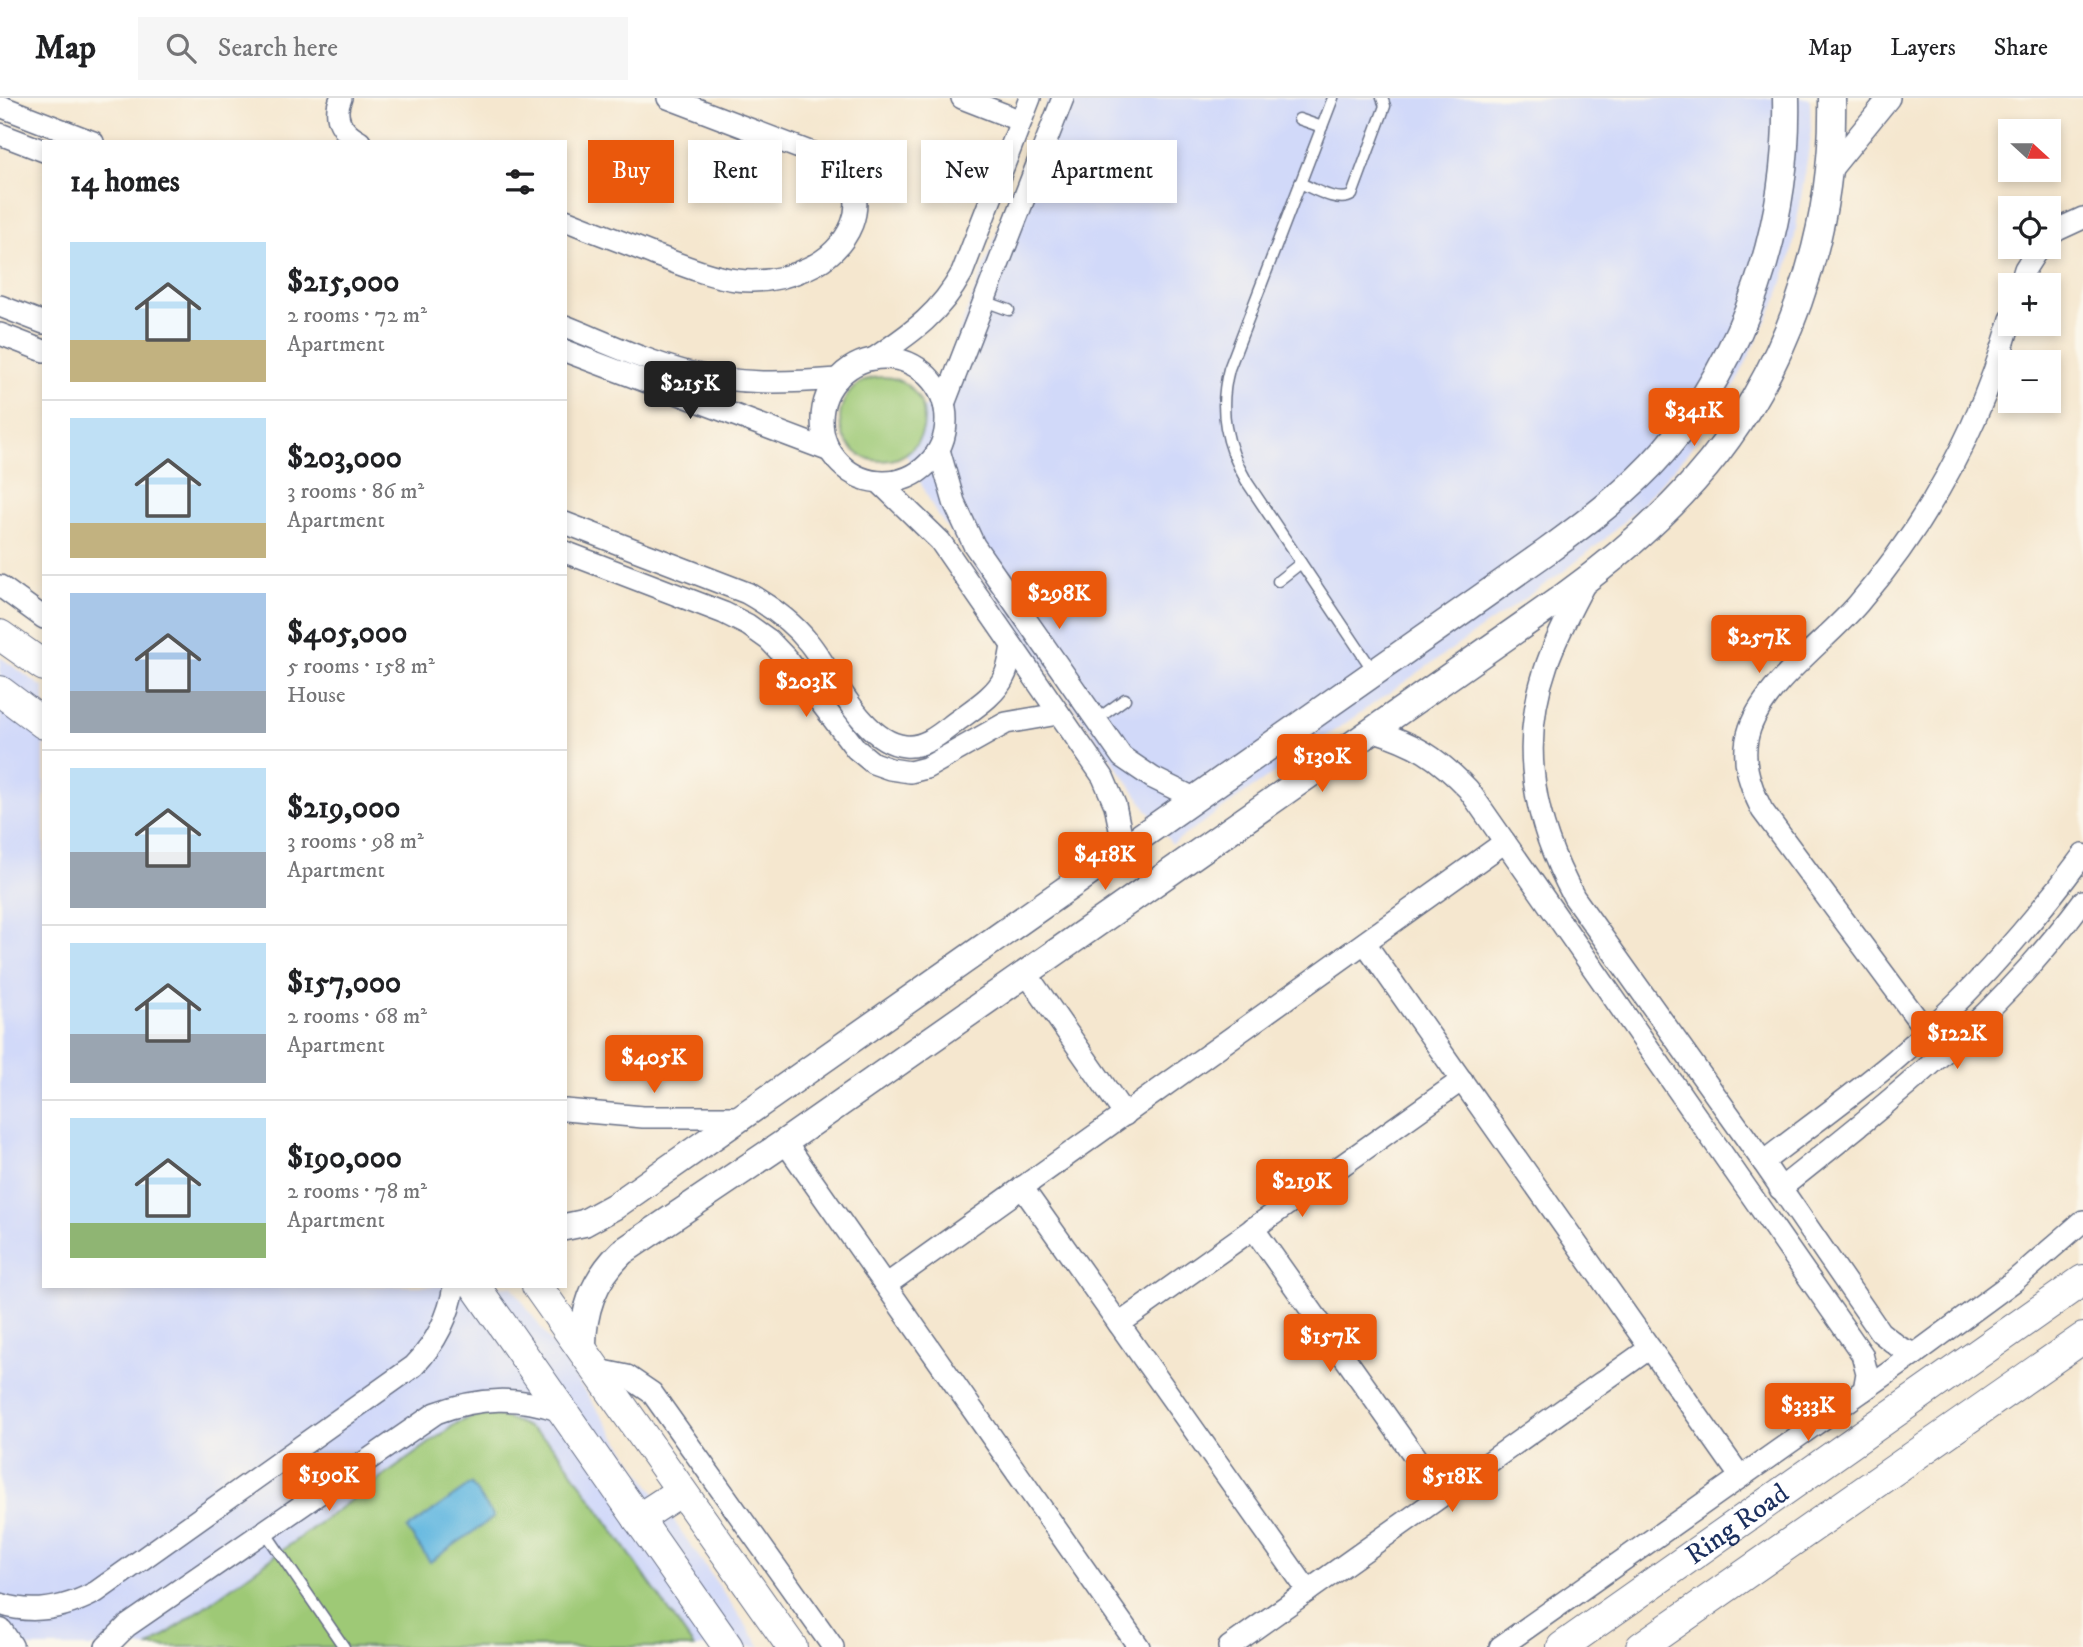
<!DOCTYPE html>
<html lang="en">
<head>
<meta charset="utf-8">
<style>
	body { margin:0; font-family:"IM FELL DW Pica",serif; background:#f6f6f6; color:#202124; height:100vh; display:flex; flex-direction:column; font-size:26px; white-space:nowrap }
	* { box-sizing:border-box; margin:0 }
	p { font-size:23px; color:#757577 }
	.icon { flex:none; width:38px; height:38px; fill:none; stroke:currentColor; stroke-width:2; stroke-linecap:round; stroke-linejoin:round }
	.map { position:relative; flex:1; overflow:hidden }
	.panel { position:absolute; left:42px; top:42px; width:525px; height:1148px; display:flex; flex-direction:column; background:#fff; border-radius:0px; box-shadow:0 4px 10px #0003 }
	.panel>* { flex:none }
	.banner { position:absolute; left:588px; top:42px; width:665px; height:63px; display:flex; gap:14px }
	.needle { width:46px; rotate:111deg }
	.controls { position:absolute; left:1998px; top:21px; display:grid; gap:14px }
	.controls a { display:grid; place-items:center; width:63px; height:63px; border-radius:0px; background:#fff; box-shadow:0 4px 10px #0003; font-size:35px }
	.price { position:absolute; translate:-50% -60px; padding:0 16px; border-radius:7px; background:#ea580c; color:#fff; font-size:23px; line-height:46px; filter:drop-shadow(0 2px 4px #0008) }
	.price::after { content:''; position:absolute; left:50%; top:42px; width:21px; height:16px; margin-left:-10px; background:inherit; clip-path:polygon(0 0,100% 0,50% 100%) }
	.price.selected { background:#222; color:#fff }
	ul { padding:0; list-style:none }
	li { display:flex; align-items:center; gap:21px; height:175px; padding:0 28px }
	li+li { border-top:2px solid #e0e0e0 }
	li span { display:grid; place-items:center; flex:none; width:196px; height:140px; border-radius:0px; color:#555 }
	li>.icon { margin-inline-start:auto }
	span .icon { width:84px; height:84px; fill:#fffc; stroke-width:1 }
	li b { font-size:30px }
	h2 { display:flex; justify-content:space-between; align-items:center; height:84px; padding:0 28px; font-size:30px }
	.chip { padding:0 24px; border-radius:0px; background:#fff; box-shadow:0 4px 10px #0003; font-size:24px; line-height:63px }
	.chip.selected { background:#ea580c; color:#fff }
	header { display:flex; align-items:center; gap:42px; box-sizing:border-box; height:98px; padding:0 35px; background:#fff; border-bottom:2px solid #e0e0e0 }
	header strong { font-size:33px }
	nav { display:flex; gap:38px; margin-inline-start:auto; font-size:24px }
	.search { width:490px; height:63px; background:#f6f6f6; display:flex; align-items:center; gap:18px; box-sizing:border-box; padding:0 24px; border-radius:0px; color:#757577; font-size:26px }
	.map>svg:first-child { display:block }
	.built { fill:#d1d9f9 }
	.green { fill:#9ec976; stroke:#5c7c6a; stroke-width:2 }
	.water { fill:#64b8e0; stroke:#40749f; stroke-width:2 }
	.lines { fill:none; stroke-linecap:round; stroke-linejoin:round }
	.service-casing { stroke:#676f86; stroke-width:13 }
	.minor-casing { stroke:#676f86; stroke-width:24 }
	.tertiary-casing { stroke:#676f86; stroke-width:29 }
	.secondary-casing { stroke:#676f86; stroke-width:32 }
	.service { stroke:#fff; stroke-width:10 }
	.minor { stroke:#fff; stroke-width:21 }
	.tertiary { stroke:#fff; stroke-width:26 }
	.secondary { stroke:#fff; stroke-width:30 }
	.labels { text-anchor:middle; dominant-baseline:central; stroke-width:5; stroke-linejoin:round; paint-order:stroke }
	.street-label { font-size:28px; fill:#1b2f5e; stroke:#fbf7ec }
</style>
</head>
<body>
<header>
<strong>Map</strong>
<div class="search"><svg class="icon" aria-label="search" viewBox="0 0 24 24"><circle cx="10" cy="10" r="6"/><path d="M15 15l6 6"/></svg>Search here</div>
<nav><a>Map</a><a>Layers</a><a>Share</a></nav>
</header>
<div class="map">
<svg width="2083" height="1549" viewBox="0 0 2083 1549">
	<rect width="100%" height="100%" fill="#fbf7ec"/>
	<filter id="ink" filterUnits="userSpaceOnUse"><feTurbulence type="fractalNoise" baseFrequency=".0143" numOctaves="2"/><feDisplacementMap in="SourceGraphic" scale="14" xChannelSelector="R" yChannelSelector="G"/><feConvolveMatrix kernelMatrix="1 2 1 2 8 2 1 2 1" color-interpolation-filters="sRGB"/></filter>
	<filter id="wash" filterUnits="userSpaceOnUse"><feTurbulence type="fractalNoise" baseFrequency=".00686" numOctaves="4" result="noise"/><feDisplacementMap in="SourceGraphic" scale="28" xChannelSelector="R" yChannelSelector="G"/><feGaussianBlur stdDeviation="1.57" result="paint"/><feColorMatrix in="noise" values="0 0 0 0 0 0 0 0 0 0 0 0 0 0 0 0 0 1.4 0 .05"/><feComposite in="paint" operator="in"/></filter>
	<g filter="url(#wash)">
		<rect width="100%" height="100%" fill="#f5e7cf"/>
		<g class="built">
			<path d="M1049,0H1810L1811,38L1792,155L1778,199L1736,285L1685,358L1641,407L1605,441L1564,473L1172,746L935,413L894,333L920,315L930,303L941,280Z"/>
			<path d="M0,559L44,590V1188H512L761,1549H0Z"/>
		</g>
		<g class="green">
			<circle cx="882" cy="321" r="42"/>
			<path d="M495,1317C523,1324 542,1335 561,1357L694,1549H149L457,1325L476,1318Z"/>
		</g>
		<path class="water" d="M471,1386L494,1419L430,1464L407,1431Z"/>
	</g>
	<g filter="url(#ink)">
		<g class="lines">
			<g class="service-casing">
				<g id="service">
					<path d="M1333,0L1229,271C1218,312 1226,348 1247,384L1374,574"/>
					<path d="M1299,21L1322,29"/>
					<path d="M1300,85C1314,91 1339,106 1352,97L1385,8L1382,0"/>
					<path d="M984,203L1009,212"/>
					<path d="M1278,483L1301,465"/>
					<path d="M1096,622L1125,601"/>
					<path d="M265,1434L344,1549"/>
				</g>
			</g>
			<g class="minor-casing">
				<g id="minor">
					<path d="M341,0C332,20 343,35 360,44"/>
					<path d="M962,0L1021,23"/>
					<path d="M0,8L93,44"/>
					<path d="M0,36L44,53"/>
					<path d="M1828,75L1889,0"/>
					<path d="M565,122C595,134 625,145 655,157C709,177 751,197 808,170C827,162 844,146 852,126C861,102 854,81 836,64L668,0"/>
					<path d="M2049,139L2057,132L2083,120"/>
					<path d="M2020,187L2025,171L2039,149"/>
					<path d="M0,208L44,225"/>
					<path d="M565,228C605,244 645,263 687,274C737,287 787,285 838,281"/>
					<path d="M0,236L44,253"/>
					<path d="M565,253L830,353"/>
					<circle cx="884" cy="322" r="62"/>
					<path d="M873,261C911,235 939,217 962,175L1030,0"/>
					<path d="M944,306L1063,0"/>
					<path d="M939,352L954,404L974,447L1122,659L1153,680L1196,701"/>
					<path d="M879,384L940,443L1103,679L1115,707L1124,751"/>
					<path d="M565,425L747,495C770,508 792,523 809,545C834,576 862,644 905,648C926,650 942,634 957,623C973,611 996,597 1004,579C1009,570 1010,558 1012,548"/>
					<path d="M565,454L724,515L748,527L769,542L788,562L856,651L873,665L890,671L910,674L926,670L1006,625L1058,616"/>
					<path d="M1586,483C1572,510 1557,537 1547,566C1518,648 1534,725 1574,799L1763,1064L1880,1234L1899,1249L1915,1256"/>
					<path d="M0,488L44,520"/>
					<path d="M1372,632C1416,646 1436,658 1468,691L1862,1256L1867,1275L1864,1292"/>
					<path d="M1365,845L1740,1378"/>
					<path d="M1026,875L1125,1017"/>
					<path d="M1926,933L1762,712C1749,686 1740,659 1750,630C1766,585 1826,543 1858,506C1929,423 1981,326 2011,221"/>
					<path d="M565,1012L643,1019H739"/>
					<path d="M785,1044L1139,1549"/>
					<path d="M1763,1064C1807,1030 1852,998 1895,962C1966,901 2028,832 2083,757"/>
					<path d="M1022,1089L1308,1493"/>
					<path d="M1780,1091C1892,1002 1997,919 2083,803"/>
					<path d="M1253,1130L1442,1397"/>
					<path d="M886,1187L1505,744"/>
					<path d="M1119,1226L1462,982"/>
					<path d="M594,1271L627,1278L652,1295L833,1549"/>
					<path d="M0,1506C33,1517 66,1510 96,1494L414,1268C436,1245 449,1220 454,1188"/>
					<path d="M106,1549L127,1528L436,1315C479,1299 518,1298 561,1313"/>
					<path d="M1229,1549L1650,1250"/>
					<path d="M1500,1549L1915,1256L2014,1183L2083,1123"/>
				</g>
			</g>
			<g class="tertiary-casing">
				<g id="tertiary">
					<path d="M565,1129L584,1125L615,1108L1546,454C1587,424 1630,392 1663,354C1746,257 1789,127 1786,0"/>
					<path d="M583,1254C582,1214 593,1182 622,1154L785,1044L1563,499C1610,465 1655,427 1694,383C1786,280 1835,137 1832,0"/>
					<path d="M0,1534L10,1549"/>
				</g>
			</g>
			<g class="secondary-casing">
				<g id="secondary">
					<path d="M0,537L44,568"/>
					<path d="M0,593L44,626"/>
					<path d="M475,1188L728,1549"/>
					<path d="M537,1188L792,1549"/>
					<path d="M638,1421L681,1393"/>
					<path id="s1" d="M1562,1549L2083,1182"/>
					<path d="M1641,1549L2083,1240"/>
				</g>
			</g>
			<use href="#service" class="service"/>
			<use href="#minor" class="minor"/>
			<use href="#tertiary" class="tertiary"/>
			<use href="#secondary" class="secondary"/>
		</g>
	</g>
	<g class="labels">
		<g class="street-label">
			<text stroke="none"><textPath href="#s1" startOffset="214">Ring Road</textPath></text>
		</g>
	</g>
</svg>
<div class="controls">
<a><svg class="needle" viewBox="-14 -14 28 28"><path d="M0-13l5 13h-10z" fill="#e53935"/><path d="M0 13l5-13h-10z" fill="#757577"/></svg></a>
<a><svg class="icon" aria-label="locate" viewBox="0 0 24 24"><circle cx="12" cy="12" r="6"/><path d="M12 2v4M12 18v4M2 12h4M18 12h4"/></svg></a>
<a>+</a>
<a>−</a>
</div>
<b class="price selected" style="left:690px;top:323px">$215K</b>
<b class="price" style="left:1694px;top:350px">$341K</b>
<b class="price" style="left:1059px;top:533px">$298K</b>
<b class="price" style="left:1759px;top:577px">$257K</b>
<b class="price" style="left:806px;top:621px">$203K</b>
<b class="price" style="left:1322px;top:696px">$130K</b>
<b class="price" style="left:1105px;top:794px">$418K</b>
<b class="price" style="left:1957px;top:973px">$122K</b>
<b class="price" style="left:654px;top:997px">$405K</b>
<b class="price" style="left:1302px;top:1121px">$219K</b>
<b class="price" style="left:1330px;top:1276px">$157K</b>
<b class="price" style="left:1808px;top:1345px">$333K</b>
<b class="price" style="left:329px;top:1415px">$190K</b>
<b class="price" style="left:1452px;top:1416px">$518K</b>
<div class="banner">
<a class="chip selected">Buy</a>
<a class="chip">Rent</a>
<a class="chip">Filters</a>
<a class="chip">New</a>
<a class="chip">Apartment</a>
</div>
<section class="panel">
<h2>14 homes<svg class="icon" aria-label="filters" viewBox="0 0 24 24"><path d="M4 7h16M4 17h16"/><circle cx="9" cy="7" r="2"/><circle cx="15" cy="17" r="2"/></svg></h2>
<ul>
<li><span style="background:linear-gradient(#bfe0f5 70%,#c2b280 0)"><svg class="icon" aria-label="home" viewBox="0 0 24 24"><path d="M3 11l9-7 9 7M6 9v11h12V9"/></svg></span><div><b>$215,000</b><p>2 rooms · 72 m²</p><p>Apartment</p></div></li>
<li><span style="background:linear-gradient(#bfe0f5 75%,#c2b280 0)"><svg class="icon" aria-label="home" viewBox="0 0 24 24"><path d="M3 11l9-7 9 7M6 9v11h12V9"/></svg></span><div><b>$203,000</b><p>3 rooms · 86 m²</p><p>Apartment</p></div></li>
<li><span style="background:linear-gradient(#a9c7e8 70%,#9aa5b1 0)"><svg class="icon" aria-label="home" viewBox="0 0 24 24"><path d="M3 11l9-7 9 7M6 9v11h12V9"/></svg></span><div><b>$405,000</b><p>5 rooms · 158 m²</p><p>House</p></div></li>
<li><span style="background:linear-gradient(#bfe0f5 60%,#9aa5b1 0)"><svg class="icon" aria-label="home" viewBox="0 0 24 24"><path d="M3 11l9-7 9 7M6 9v11h12V9"/></svg></span><div><b>$219,000</b><p>3 rooms · 98 m²</p><p>Apartment</p></div></li>
<li><span style="background:linear-gradient(#bfe0f5 65%,#9aa5b1 0)"><svg class="icon" aria-label="home" viewBox="0 0 24 24"><path d="M3 11l9-7 9 7M6 9v11h12V9"/></svg></span><div><b>$157,000</b><p>2 rooms · 68 m²</p><p>Apartment</p></div></li>
<li><span style="background:linear-gradient(#bfe0f5 75%,#8fb573 0)"><svg class="icon" aria-label="home" viewBox="0 0 24 24"><path d="M3 11l9-7 9 7M6 9v11h12V9"/></svg></span><div><b>$190,000</b><p>2 rooms · 78 m²</p><p>Apartment</p></div></li>
</ul>
</section>
</div>
</body>
</html>
